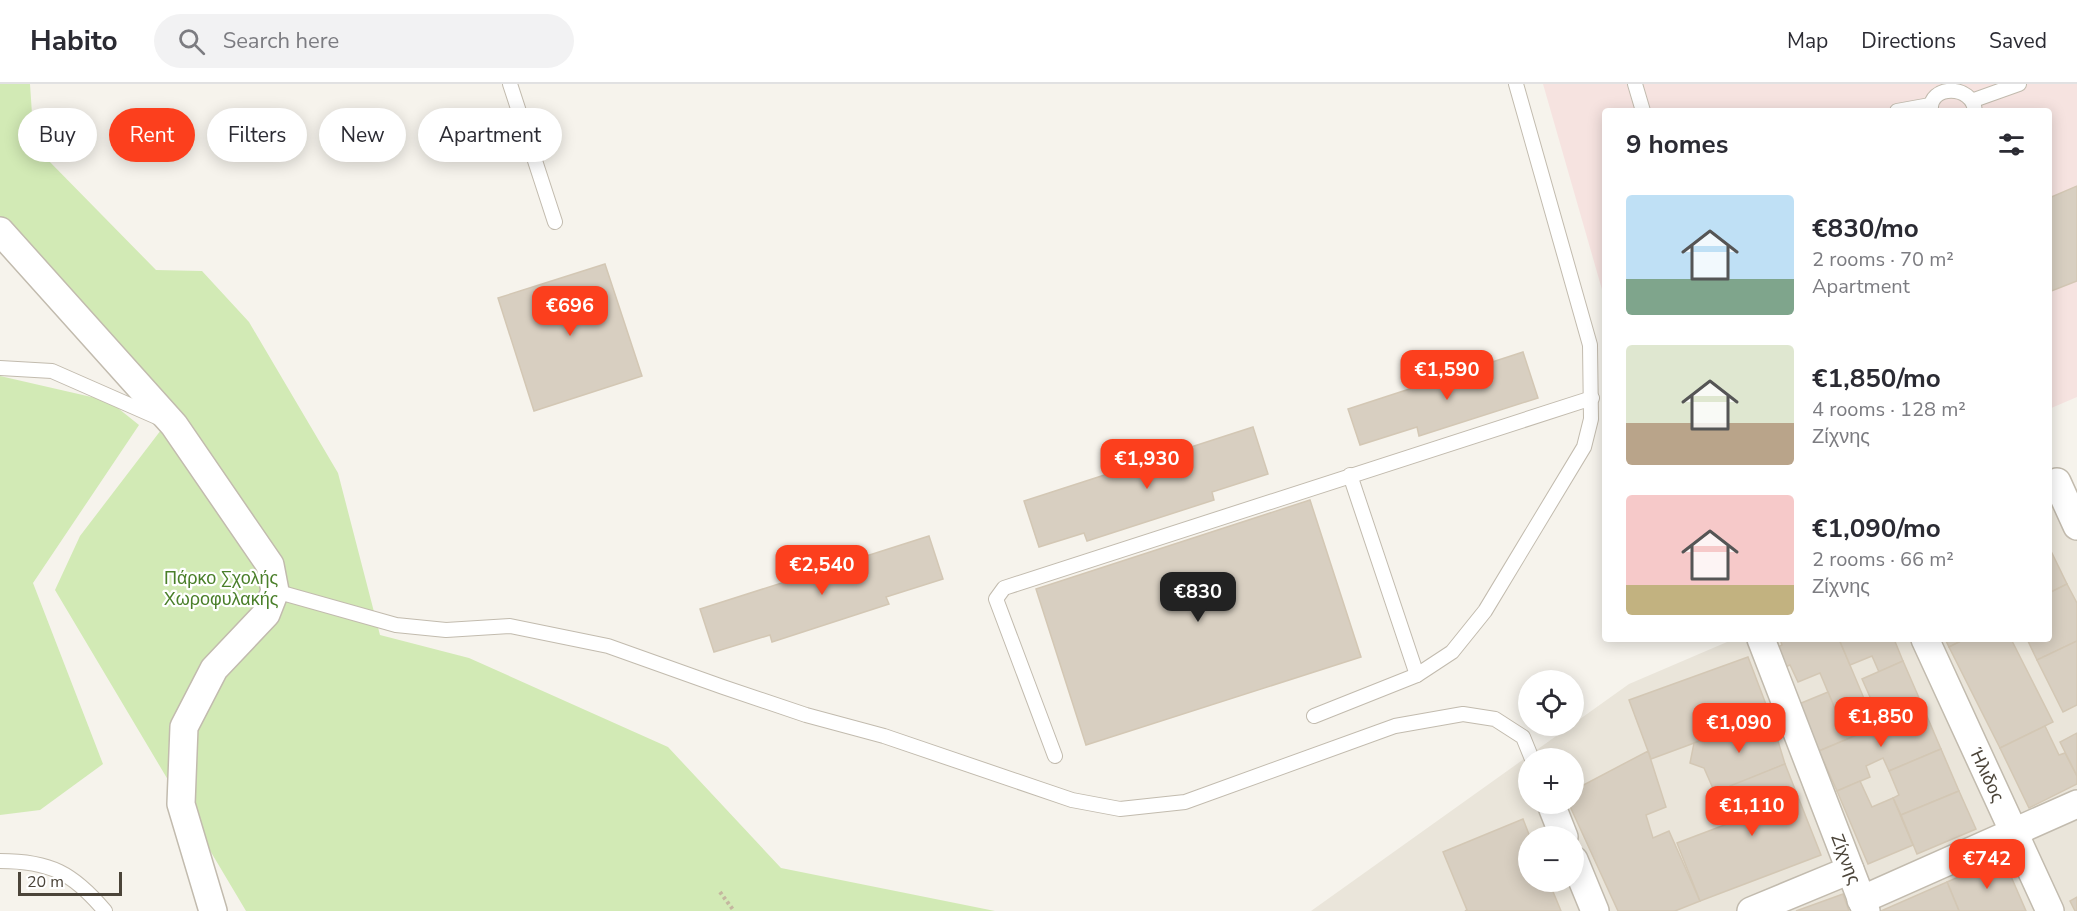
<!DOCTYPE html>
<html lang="en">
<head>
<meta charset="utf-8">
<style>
	body { margin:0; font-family:"Nunito Sans",sans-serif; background:#f2f2f3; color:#2b2b33; height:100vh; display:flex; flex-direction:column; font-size:22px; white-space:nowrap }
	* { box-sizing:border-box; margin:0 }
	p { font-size:20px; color:#7c7c81 }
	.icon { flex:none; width:33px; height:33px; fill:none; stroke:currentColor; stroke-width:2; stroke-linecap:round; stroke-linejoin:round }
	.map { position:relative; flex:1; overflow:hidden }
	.side { position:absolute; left:1602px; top:24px; width:450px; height:534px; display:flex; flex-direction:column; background:#fff; border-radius:6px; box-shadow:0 3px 15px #0003 }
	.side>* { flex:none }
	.guide { position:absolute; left:18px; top:24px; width:570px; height:54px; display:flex; gap:12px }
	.buttons { position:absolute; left:1518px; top:586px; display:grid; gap:12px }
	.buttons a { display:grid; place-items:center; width:66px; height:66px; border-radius:50%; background:#fff; box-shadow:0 3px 15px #0003; font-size:30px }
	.scale { position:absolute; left:18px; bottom:15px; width:104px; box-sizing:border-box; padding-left:6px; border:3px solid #4b4439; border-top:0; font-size:16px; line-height:21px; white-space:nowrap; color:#4b4439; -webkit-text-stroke:4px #fff; paint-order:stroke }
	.price { position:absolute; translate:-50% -51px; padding:0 14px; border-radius:12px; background:#fc3f1d; color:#fff; font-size:20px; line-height:39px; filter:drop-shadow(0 2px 3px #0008) }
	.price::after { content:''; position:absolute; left:50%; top:36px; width:18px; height:14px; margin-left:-9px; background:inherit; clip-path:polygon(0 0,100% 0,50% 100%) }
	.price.active { background:#222; color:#fff }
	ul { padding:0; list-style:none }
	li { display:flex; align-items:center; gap:18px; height:150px; padding:0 24px }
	li span { display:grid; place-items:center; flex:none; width:168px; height:120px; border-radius:6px; color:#555 }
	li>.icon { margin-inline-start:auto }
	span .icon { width:72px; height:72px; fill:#fffc; stroke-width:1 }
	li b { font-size:26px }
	h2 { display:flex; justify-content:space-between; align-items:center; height:72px; padding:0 24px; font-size:26px }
	.pill { padding:0 21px; border-radius:27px; background:#fff; box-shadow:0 3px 15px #0003; font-size:21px; line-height:54px }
	.pill.active { background:#fc3f1d; color:#fff }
	header { display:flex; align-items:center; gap:36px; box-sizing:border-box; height:84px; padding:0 30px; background:#fff; border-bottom:2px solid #e1e1e2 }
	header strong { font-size:28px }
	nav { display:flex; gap:33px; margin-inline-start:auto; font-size:21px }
	.search { width:420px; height:54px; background:#f2f2f3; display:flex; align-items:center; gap:15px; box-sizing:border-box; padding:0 21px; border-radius:33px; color:#7c7c81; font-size:22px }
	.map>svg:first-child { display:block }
	.residential { fill:#eae5da; fill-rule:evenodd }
	.medical { fill:#f6e3e0 }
	.green { fill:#d2eab5 }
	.building { fill:#d8cfc1; stroke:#d3c7b4; stroke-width:1.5 }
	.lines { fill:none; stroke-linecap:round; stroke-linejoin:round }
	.lane-casing { stroke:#c2bbae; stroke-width:16 }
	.street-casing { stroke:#c2bbae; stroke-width:30 }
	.path { stroke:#c4b79f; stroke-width:4; stroke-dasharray:3 3; stroke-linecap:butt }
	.lane { stroke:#fff; stroke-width:14 }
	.street { stroke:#fff; stroke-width:27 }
	.labels { text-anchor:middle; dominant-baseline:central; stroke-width:4.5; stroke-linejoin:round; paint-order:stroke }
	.park-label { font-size:18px; fill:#4a7f2a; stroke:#fff }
	.street-label { font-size:18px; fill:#4b4439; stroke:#fff }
</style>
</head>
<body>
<header>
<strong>Habito</strong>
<div class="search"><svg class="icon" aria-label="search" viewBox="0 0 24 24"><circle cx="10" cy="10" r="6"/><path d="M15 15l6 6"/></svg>Search here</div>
<nav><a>Map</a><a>Directions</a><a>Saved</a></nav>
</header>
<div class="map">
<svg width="2077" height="827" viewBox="0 0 2077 827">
	<rect width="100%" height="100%" fill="#f6f3ec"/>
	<path class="residential" d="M2077,409V827H1311L1629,600L1734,555H2049V421ZM1528,675H1574V720H1528ZM1528,753H1574V798H1528Z"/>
	<path class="medical" d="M1543,0H2077V313L2049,325V27H1605V216Z"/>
	<g class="green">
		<path d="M0,0H30L32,30L45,73L156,186L202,187L249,238L338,389L380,551L469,574L668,663L781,784L995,827H246L55,506L80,452L161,346L0,132Z"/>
		<path d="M0,292L109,317L139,341L33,499L103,680L40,726L0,731Z"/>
	</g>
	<g class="building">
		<path d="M2077,102V197L2049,208V114Z"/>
		<path d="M605,180L642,292L534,327L498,214Z"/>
		<path d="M1523,268L1538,314L1419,352L1417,343L1360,361L1348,325Z"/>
		<path d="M1253,343L1268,390L1212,408L1214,416L1087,457L1084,449L1039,463L1024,417Z"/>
		<path d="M1310,416L1361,573L1086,661L1036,505Z"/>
		<path d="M929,452L943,495L886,513L889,520L772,558L770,551L714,568L700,525Z"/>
		<path d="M2049,463L2067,500L2049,509Z"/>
		<path d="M2067,500L2077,519V557L2037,576L2027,555H2049V509Z"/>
		<path d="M1780,555H1839L1868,624L1840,637L1820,589L1798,598L1790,581L1785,583L1776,564L1782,561Z"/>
		<path d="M1839,555H1894L1903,577L1879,588L1872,572L1850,581Z"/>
		<path d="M1945,555H1965L1949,563Z"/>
		<path d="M1965,555H2011L2053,638L2000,664L1949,563Z"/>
		<path d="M2077,557V621L2063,628L2037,576Z"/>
		<path d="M1748,573L1770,631L1651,675L1629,616Z"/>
		<path d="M1903,577L1923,623L1877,643L1868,624L1874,622L1862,595Z"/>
		<path d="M1828,608L1840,637L1868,624L1877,643L1819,667L1799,620Z"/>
		<path d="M1923,623L1941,665L1889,687L1883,674L1866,682L1870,693L1837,707L1819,667Z"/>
		<path d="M1770,631L1785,680L1715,709L1704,684L1690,679L1694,659Z"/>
		<path d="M2045,642L2059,671L2065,669L2077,692V700L2029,724L2000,664Z"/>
		<path d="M2077,649V692L2060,658Z"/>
		<path d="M1941,665L1959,707L1901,731L1893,714L1899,711L1889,687Z"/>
		<path d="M1648,667L1666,723L1646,731L1653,754L1669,747L1700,817L1675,827H1618L1569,720H1574V706Z"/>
		<path d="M1785,680L1821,771L1700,817L1677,759L1743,734L1730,702Z"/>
		<path d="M1860,697L1872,723L1893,714L1913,761L1868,780L1837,707Z"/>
		<path d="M1959,707L1976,745L1917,770L1901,731Z"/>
		<path d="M1523,735L1530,753L1528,798H1549L1561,827H1465L1467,826L1443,768Z"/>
		<path d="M2003,774L2026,827H1959L1947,798Z"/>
		<path d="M1947,798L1959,827H1881Z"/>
		<path d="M1843,810L1849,827H1796Z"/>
		<path d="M2077,813V827H2075L2070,817Z"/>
	</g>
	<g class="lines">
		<g class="lane-casing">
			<g id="lane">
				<path d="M510,0L555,138"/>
				<path d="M1635,0L1643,27"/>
				<path d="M1974,16L2019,0"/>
				<path d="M1897,27L1930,21"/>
				<path d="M1931,27C1928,0 1973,0 1975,27"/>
				<path d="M0,284L52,287L159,334"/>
				<path d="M1350,391L1417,591"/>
				<path d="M275,507L396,541L446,546L510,542L608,562L723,603L806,631L884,652L1072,716L1120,725L1185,718L1395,642L1463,630L1495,635L1523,653L1532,675"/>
				<path d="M1314,632L1417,591L1452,568L1485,527L1584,363L1591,335L1590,261L1516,0"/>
				<path d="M1055,672L996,515L1004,504L1592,314"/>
				<path d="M0,777C50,777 73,789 105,827"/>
			</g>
		</g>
		<g class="street-casing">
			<g id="street">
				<path d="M0,147L174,341L270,481L275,507L266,530L214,585L184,643L181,720L213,827"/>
				<path d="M2057,398L2077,442"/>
				<path d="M1761,555L1866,827"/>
				<path d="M1925,555L2050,827"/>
				<path d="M1551,720L1564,753"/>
				<path d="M1574,776L1595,827"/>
				<path d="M1861,816L2077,720"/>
				<path d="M1751,827L1850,786"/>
			</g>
		</g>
		<path class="path" d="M720,808L734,827"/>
		<use href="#lane" class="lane"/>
		<use href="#street" class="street"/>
	</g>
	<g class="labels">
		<g class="park-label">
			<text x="221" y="494">Πάρκο Σχολής<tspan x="221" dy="21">Χωροφυλακής</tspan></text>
		</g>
		<g class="street-label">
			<text transform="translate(1987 691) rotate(65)">Ήλιδος</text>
			<text transform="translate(1846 775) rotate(69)">Ζίχνης</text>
		</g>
	</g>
</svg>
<div class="buttons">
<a><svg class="icon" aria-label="locate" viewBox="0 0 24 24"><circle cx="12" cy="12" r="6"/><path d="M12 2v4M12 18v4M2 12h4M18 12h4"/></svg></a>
<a>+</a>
<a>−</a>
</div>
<div class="scale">20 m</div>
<b class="price" style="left:570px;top:253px">€696</b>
<b class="price" style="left:1447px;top:317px">€1,590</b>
<b class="price" style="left:1147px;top:406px">€1,930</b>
<b class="price" style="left:822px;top:512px">€2,540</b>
<b class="price active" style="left:1198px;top:539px">€830</b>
<b class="price" style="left:1881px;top:664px">€1,850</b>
<b class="price" style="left:1739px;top:670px">€1,090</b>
<b class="price" style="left:1752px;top:753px">€1,110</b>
<b class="price" style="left:1987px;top:806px">€742</b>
<div class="guide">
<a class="pill">Buy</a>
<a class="pill active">Rent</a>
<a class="pill">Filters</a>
<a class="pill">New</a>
<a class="pill">Apartment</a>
</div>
<section class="side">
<h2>9 homes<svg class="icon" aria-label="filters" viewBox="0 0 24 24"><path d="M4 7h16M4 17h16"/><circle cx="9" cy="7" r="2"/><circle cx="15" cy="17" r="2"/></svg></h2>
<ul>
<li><span style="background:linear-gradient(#bfe0f5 70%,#7fa58c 0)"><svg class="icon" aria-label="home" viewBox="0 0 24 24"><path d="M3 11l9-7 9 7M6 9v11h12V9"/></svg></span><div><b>€830/mo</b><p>2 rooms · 70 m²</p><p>Apartment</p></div></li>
<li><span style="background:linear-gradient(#dfe7d0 65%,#b9a48a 0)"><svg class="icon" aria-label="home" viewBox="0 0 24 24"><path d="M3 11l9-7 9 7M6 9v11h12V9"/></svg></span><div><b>€1,850/mo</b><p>4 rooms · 128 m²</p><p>Ζίχνης</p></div></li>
<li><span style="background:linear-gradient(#f6c9c9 75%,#c2b280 0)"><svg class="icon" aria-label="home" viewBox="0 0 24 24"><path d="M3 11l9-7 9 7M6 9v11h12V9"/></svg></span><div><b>€1,090/mo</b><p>2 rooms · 66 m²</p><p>Ζίχνης</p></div></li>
</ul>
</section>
</div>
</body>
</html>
